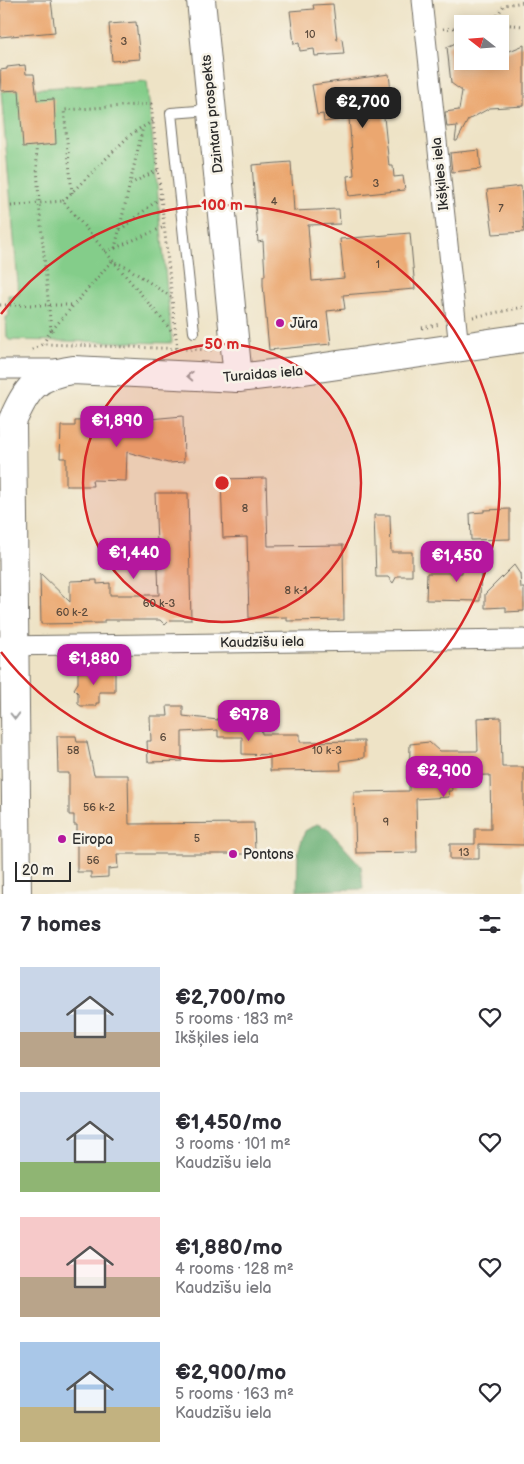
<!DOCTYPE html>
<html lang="en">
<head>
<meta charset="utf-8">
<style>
	body { margin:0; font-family:"Balsamiq Sans",sans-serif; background:#f2f2f3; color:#2b2b33; height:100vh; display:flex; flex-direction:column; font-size:19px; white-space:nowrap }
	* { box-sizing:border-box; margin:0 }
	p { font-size:16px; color:#7c7c81 }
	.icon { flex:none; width:28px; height:28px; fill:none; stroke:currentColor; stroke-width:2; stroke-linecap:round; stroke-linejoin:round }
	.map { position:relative; height:894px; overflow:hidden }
	.details { display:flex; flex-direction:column; background:#fff; flex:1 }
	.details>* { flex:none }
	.needle { width:32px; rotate:287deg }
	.buttons { position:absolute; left:454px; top:15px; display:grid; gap:10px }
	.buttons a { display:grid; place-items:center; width:55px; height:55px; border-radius:0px; background:#fff; box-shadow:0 2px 12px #0003; font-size:25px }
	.scale { position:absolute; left:15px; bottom:12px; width:56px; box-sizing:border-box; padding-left:5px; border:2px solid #2b2b2b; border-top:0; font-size:14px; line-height:18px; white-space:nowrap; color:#2b2b2b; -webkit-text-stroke:4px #f7f3e8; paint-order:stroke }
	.price { position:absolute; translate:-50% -42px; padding:0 11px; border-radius:10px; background:#b5179e; color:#fff; font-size:16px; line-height:32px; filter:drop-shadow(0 1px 2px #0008) }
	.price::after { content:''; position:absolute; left:50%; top:30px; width:15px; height:11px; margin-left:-8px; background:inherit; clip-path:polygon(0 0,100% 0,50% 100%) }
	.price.current { background:#222; color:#fff }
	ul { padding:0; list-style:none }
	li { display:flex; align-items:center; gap:15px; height:125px; padding:0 20px }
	li span { display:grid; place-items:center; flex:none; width:140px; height:100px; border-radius:0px; color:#555 }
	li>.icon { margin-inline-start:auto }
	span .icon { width:60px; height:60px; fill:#fffc; stroke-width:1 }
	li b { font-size:21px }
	h2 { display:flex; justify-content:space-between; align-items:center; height:60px; padding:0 20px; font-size:21px }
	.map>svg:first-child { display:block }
	.green { fill:#84cd8a; stroke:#587c5a }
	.forest { fill:#6bb076; stroke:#4b6e50 }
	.building { fill:#eba770 }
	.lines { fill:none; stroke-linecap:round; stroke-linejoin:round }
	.lane-casing { stroke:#6f6b61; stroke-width:12 }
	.street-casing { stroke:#6f6b61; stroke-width:21 }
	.secondary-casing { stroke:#6f6b61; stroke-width:30 }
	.path { stroke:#6f6b61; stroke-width:3; stroke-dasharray:1 4; stroke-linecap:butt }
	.lane { stroke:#fff; stroke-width:10 }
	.street { stroke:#fff; stroke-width:19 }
	.secondary { stroke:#fff; stroke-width:28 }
	.oneway { stroke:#a0a0a0 }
	.ring { fill:none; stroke:#d62828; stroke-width:2.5 }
	.poi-dot { fill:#b5179e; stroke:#f7f3e8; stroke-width:2 }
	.labels { text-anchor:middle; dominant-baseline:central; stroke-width:5; stroke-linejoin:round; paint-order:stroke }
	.number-label { font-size:11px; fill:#5b4a3c }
	.street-label { font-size:14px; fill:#2b2b2b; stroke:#f7f3e8 }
	.poi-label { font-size:14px; fill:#2b2b2b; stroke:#f7f3e8; text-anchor:start }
	.centre { fill:#d62828; stroke:#f7f3e8; stroke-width:2.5 }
	.ring-label { font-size:15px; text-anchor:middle; font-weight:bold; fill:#d62828; stroke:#f7f3e8; stroke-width:5; stroke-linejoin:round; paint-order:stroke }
</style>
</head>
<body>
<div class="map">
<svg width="524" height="894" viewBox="0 0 524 894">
	<rect width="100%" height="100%" fill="#f7f3e8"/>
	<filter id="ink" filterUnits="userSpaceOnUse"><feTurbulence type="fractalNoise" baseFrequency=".02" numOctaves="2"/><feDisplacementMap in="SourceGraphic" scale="10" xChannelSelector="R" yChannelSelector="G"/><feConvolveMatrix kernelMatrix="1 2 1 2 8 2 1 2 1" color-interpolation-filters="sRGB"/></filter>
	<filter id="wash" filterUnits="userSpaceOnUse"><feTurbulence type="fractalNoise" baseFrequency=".0096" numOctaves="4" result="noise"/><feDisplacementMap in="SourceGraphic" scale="20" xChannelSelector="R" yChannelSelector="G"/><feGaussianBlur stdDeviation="1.12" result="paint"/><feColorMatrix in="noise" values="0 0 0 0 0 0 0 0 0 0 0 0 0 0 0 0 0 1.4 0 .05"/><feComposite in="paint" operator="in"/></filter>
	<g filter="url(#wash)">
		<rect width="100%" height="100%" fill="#eee3c6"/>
		<path class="green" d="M147,81L172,343L9,340L7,337L6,317L9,316L8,295H19L1,91Z"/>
		<path class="forest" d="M317,824L328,829L361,866L363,889L297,891L298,852L305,831Z"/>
		<g id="blocks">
			<g class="building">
				<path d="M0,0H51L55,32L0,37Z"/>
				<path d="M333,4L337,40L342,39L344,54L315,56L314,49L300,51L299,43L294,44L290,11L314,9L313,5Z"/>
				<path d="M136,22L140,59L112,61L109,24Z"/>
				<path d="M462,40V61H500V55L524,45V106L490,108L468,120L457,141H455L457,126L447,127L445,112L459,110L462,91L451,83L447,47Z"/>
				<path d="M25,65L26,74H34L37,100L54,99L56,144L23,147L19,90L1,91L0,70L7,69V67Z"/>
				<path d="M389,74L394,116L384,117L389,166H393L394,177L403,176L405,190L349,196L347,176L354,175L349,118L324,122L323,114L317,115L312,85Z"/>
				<path d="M479,150L481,169L452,172L450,153Z"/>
				<path d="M291,162L294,211L339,209L340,224L308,225L312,281L344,278L340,239L410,233L415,289L343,295L345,309L327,311L331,344L269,350L263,285V276H265L263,241L258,242L252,165Z"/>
				<path d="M521,186L524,232L493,234L487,190Z"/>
				<path d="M183,416L184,462L168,463L127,452L126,481L92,480L93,486H66V458H60L61,426H75V421L102,420V426L149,427V419Z"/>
				<path d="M266,478L268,546L343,545L344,620L287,621V617L249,618L247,537L223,538L221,479Z"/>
				<path d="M155,493H188L191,620H170L165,625L160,620H104V623L41,624L40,573L70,602V581L97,580V584L110,583V595H159Z"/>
				<path d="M510,509V539L471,540L470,513L484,512V510Z"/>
				<path d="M374,515H390L391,552H412V576H397L393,583L388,577H376Z"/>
				<path d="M463,557H481L480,601L426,600L427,573H462Z"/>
				<path d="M514,565L520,574L521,588H524V611L506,612V607L485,608V594Z"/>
				<path d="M115,671V692H99V703H96V706H81L78,704V693L74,689L78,683V672Z"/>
				<path d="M167,706H183V716L218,720V706H233V715H246L247,725H261L262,734H300V742L364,741V758L340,761L341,770L270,771V755L242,754V737H218V730L182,732V761L148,762L147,741H151L150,716H168Z"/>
				<path d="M501,717L502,767H524V845L479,844V859H450V844H475V829H491L490,775L451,776L452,791H448L449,797L416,799L417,852L356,853L354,792L409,791L410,744L429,742L439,751H478L477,718Z"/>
				<path d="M57,736H76L77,742H87L94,775H128L129,824L254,823L255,851L246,852V854H117L118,868L108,869V877L91,878V872H77V825H74V815H69V773H58Z"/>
			</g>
		</g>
	</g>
	<g filter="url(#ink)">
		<use href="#blocks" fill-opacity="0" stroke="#6f6b61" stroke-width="1"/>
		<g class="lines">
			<g class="lane-casing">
				<path id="lane" d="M194,332L171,113L211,110"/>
			</g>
			<g class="street-casing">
				<g id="street">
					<path d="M422,0L459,348"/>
					<path d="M0,369H56"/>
					<path d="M0,646L524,639"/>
				</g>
			</g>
			<g class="secondary-casing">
				<g id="secondary">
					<path d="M201,0L238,378"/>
					<path d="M17,894L12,422C26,389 36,375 73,370L238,378L304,370L524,338"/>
				</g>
			</g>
			<g class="path">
				<path d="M492,24L504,5L524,2"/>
				<path d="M500,24L524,26"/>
				<path d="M443,29L462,27"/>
				<path d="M130,184L158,170"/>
				<path d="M72,193L64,110L151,104L176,336"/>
				<path d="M63,201L130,135L142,127"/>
				<path d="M11,206L39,203L36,146"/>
				<path d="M120,230L160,198"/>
				<path d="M115,248L164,227"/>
				<path d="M105,251L115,248L143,127L153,121"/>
				<path d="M0,305H73"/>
				<path d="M473,317L524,307"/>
				<path d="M422,328L440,324"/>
				<path d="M52,330L112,261L125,266L171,297"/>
				<path d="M43,344L51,330L39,203L63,201L176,336L177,348"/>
				<path d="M32,350L43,344L214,350"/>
			</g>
			<use href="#lane" class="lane"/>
			<use href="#street" class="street"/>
			<use href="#secondary" class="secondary"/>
		</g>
		<defs><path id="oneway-chevron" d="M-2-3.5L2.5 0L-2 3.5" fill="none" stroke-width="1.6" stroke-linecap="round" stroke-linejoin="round" transform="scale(1.25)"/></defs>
		<g class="oneway">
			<use href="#oneway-chevron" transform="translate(190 376) rotate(-177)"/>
			<use href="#oneway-chevron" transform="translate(15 716) rotate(89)"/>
		</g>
	</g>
	<circle cx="222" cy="483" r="139" fill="#d62828" fill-opacity=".12"/>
	<g class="ring">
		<circle cx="222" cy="483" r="139"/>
		<path d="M1 314A278 278 0 1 1 1 652"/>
	</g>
	<g class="poi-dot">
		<circle cx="280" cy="323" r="5"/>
		<circle cx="62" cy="839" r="5"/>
		<circle cx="233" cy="854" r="5"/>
	</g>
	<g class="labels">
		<g class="number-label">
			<text x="310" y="34">10</text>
			<text x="124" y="41">3</text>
			<text x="376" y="183">3</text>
			<text x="274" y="201">4</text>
			<text x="501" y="208">7</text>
			<text x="378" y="264">1</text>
			<text x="245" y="508">8</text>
			<text x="296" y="590">8 k-1</text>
			<text x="159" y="603">60 k-3</text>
			<text x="72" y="612">60 k-2</text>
			<text x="163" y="737">6</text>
			<text x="73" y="750">58</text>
			<text x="327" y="750">10 k-3</text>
			<text x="99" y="807">56 k-2</text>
			<text x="386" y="822">9</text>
			<text x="197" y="838">5</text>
			<text x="464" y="852">13</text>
			<text x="93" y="860">56</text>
		</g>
		<g class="street-label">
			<text transform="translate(212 114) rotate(-96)">Dzintaru prospekts</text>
			<text transform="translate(440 174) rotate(-96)">Ikšķiles iela</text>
			<text transform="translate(263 374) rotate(-5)">Turaidas iela</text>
			<text transform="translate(262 642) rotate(-1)">Kaudzīšu iela</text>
		</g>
		<g class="poi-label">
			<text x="290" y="323">Jūra</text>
			<text x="72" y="839">Eiropa</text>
			<text x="243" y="854">Pontons</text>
		</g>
	</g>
	<circle cx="222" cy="483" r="8" class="centre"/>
	<g class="ring-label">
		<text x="222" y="210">100 m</text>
		<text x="222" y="349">50 m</text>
	</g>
</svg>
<div class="buttons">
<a><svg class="needle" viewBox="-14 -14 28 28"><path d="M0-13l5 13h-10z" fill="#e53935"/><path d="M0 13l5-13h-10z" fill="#7c7c81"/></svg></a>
</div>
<div class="scale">20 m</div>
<b class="price current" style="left:363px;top:129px">€2,700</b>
<b class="price" style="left:117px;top:448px">€1,890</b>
<b class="price" style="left:134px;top:580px">€1,440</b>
<b class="price" style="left:457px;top:583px">€1,450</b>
<b class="price" style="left:94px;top:686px">€1,880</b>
<b class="price" style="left:249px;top:742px">€978</b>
<b class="price" style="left:444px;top:798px">€2,900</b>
</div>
<section class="details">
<h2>7 homes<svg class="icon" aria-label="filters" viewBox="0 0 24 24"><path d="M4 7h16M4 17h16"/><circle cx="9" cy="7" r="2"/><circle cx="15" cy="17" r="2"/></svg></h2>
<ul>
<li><span style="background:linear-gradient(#c9d6e8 65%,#b9a48a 0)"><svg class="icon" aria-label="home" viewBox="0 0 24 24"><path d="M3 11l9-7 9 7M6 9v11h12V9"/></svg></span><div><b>€2,700/mo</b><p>5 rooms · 183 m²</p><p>Ikšķiles iela</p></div><svg class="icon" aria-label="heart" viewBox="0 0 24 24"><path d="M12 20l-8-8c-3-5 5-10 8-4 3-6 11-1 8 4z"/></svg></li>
<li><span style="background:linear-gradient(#c9d6e8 70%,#8fb573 0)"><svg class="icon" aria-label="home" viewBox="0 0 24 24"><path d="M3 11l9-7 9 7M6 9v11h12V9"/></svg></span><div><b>€1,450/mo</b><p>3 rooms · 101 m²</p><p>Kaudzīšu iela</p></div><svg class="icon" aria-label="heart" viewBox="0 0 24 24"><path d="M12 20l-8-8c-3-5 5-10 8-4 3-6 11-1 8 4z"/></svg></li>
<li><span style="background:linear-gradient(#f6c9c9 60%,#b9a48a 0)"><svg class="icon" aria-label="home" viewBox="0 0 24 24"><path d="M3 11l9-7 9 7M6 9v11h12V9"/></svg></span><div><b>€1,880/mo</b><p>4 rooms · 128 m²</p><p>Kaudzīšu iela</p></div><svg class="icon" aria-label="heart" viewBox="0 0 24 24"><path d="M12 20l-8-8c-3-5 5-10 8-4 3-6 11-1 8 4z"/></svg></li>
<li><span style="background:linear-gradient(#a9c7e8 65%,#c2b280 0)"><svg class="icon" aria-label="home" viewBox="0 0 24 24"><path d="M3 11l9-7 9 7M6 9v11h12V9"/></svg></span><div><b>€2,900/mo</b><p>5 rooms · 163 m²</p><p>Kaudzīšu iela</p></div><svg class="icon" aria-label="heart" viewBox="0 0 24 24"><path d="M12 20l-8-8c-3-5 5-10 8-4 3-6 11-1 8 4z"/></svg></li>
</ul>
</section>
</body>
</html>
